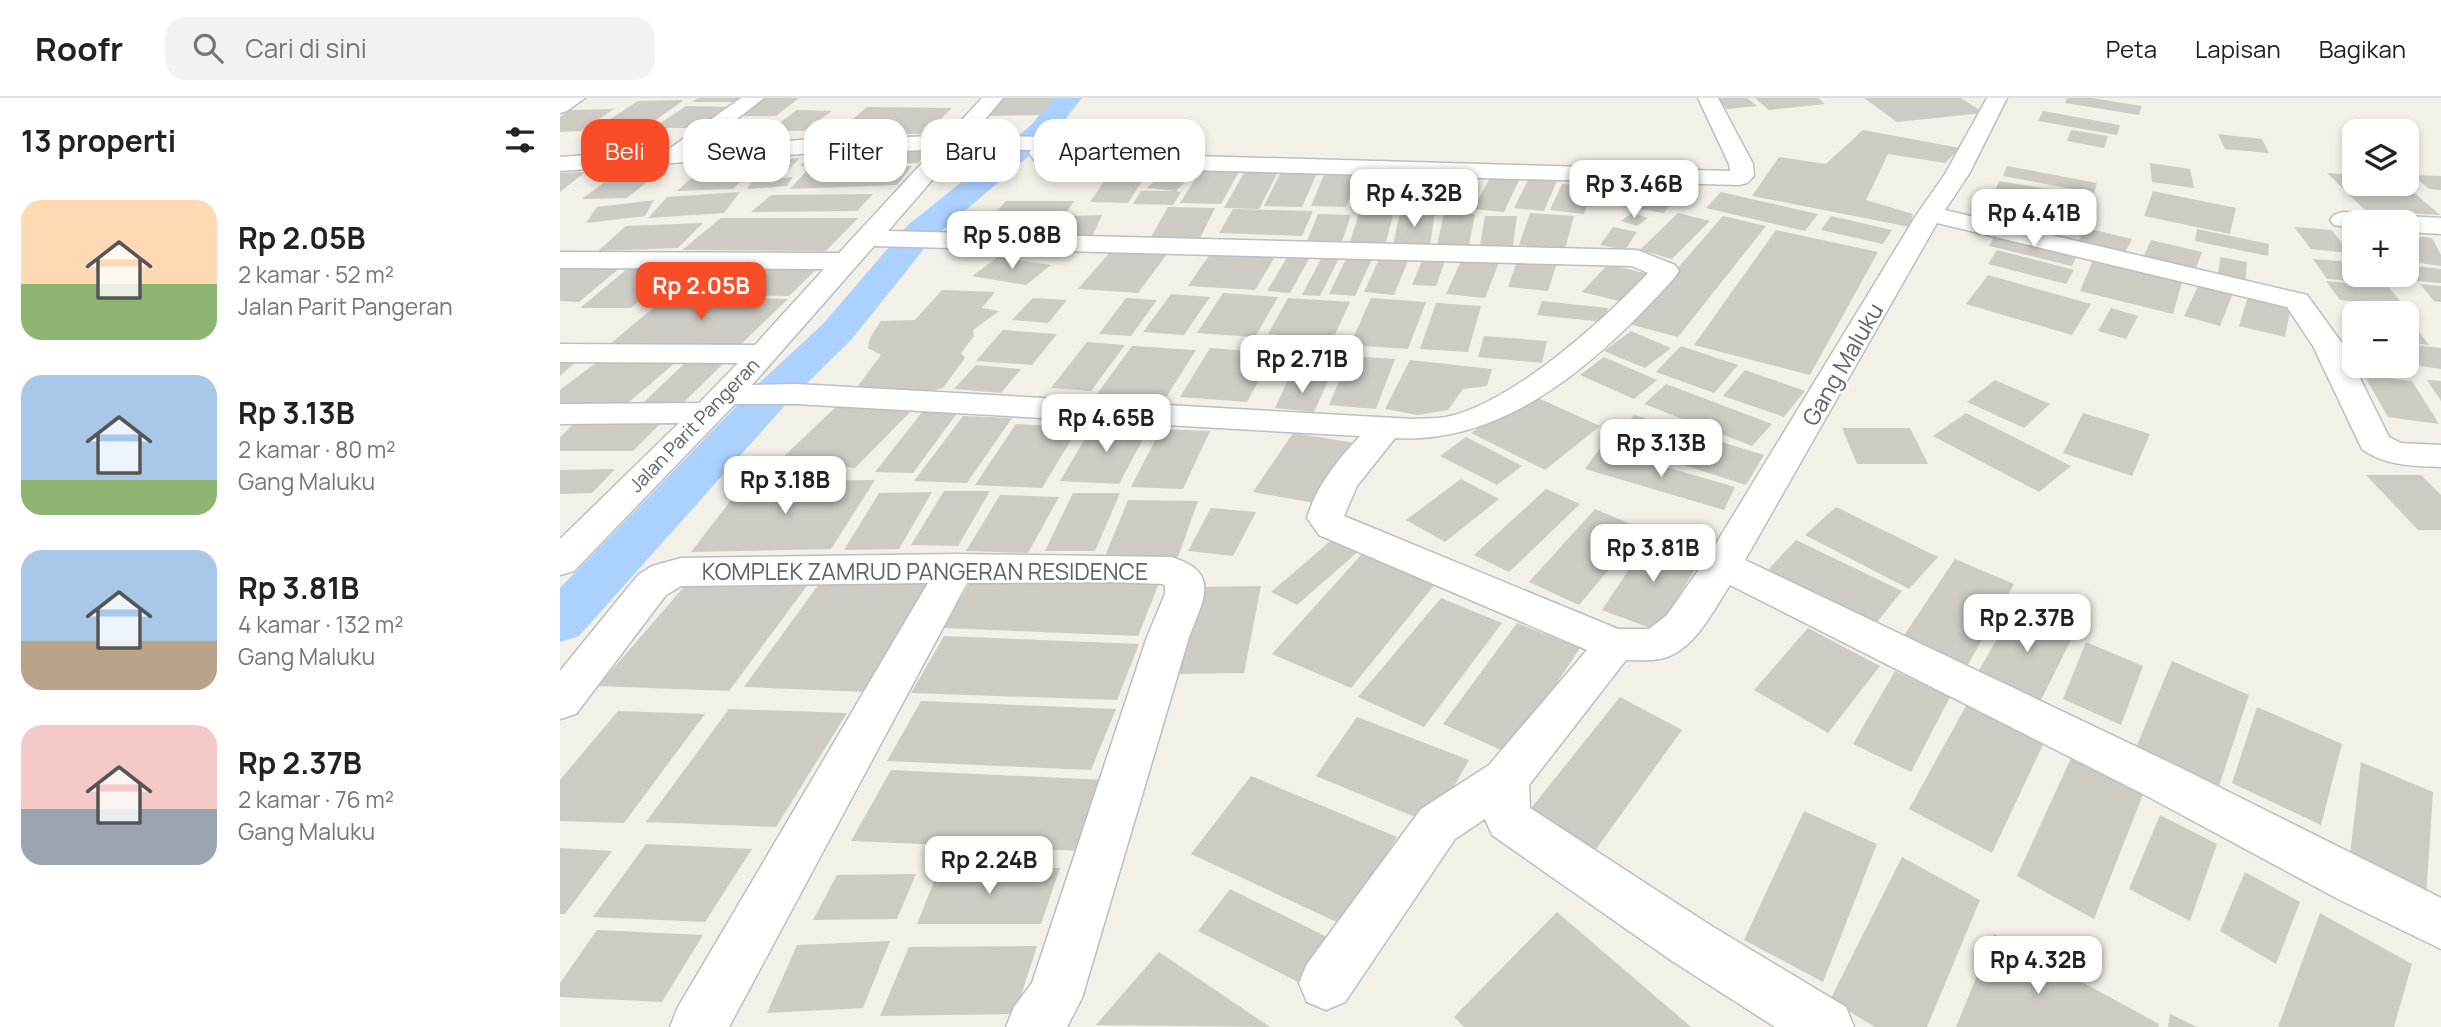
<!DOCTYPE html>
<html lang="id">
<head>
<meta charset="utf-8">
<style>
	body { margin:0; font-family:Manrope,sans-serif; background:#f2f2f2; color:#222; height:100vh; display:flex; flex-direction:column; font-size:26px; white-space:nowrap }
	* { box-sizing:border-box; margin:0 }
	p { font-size:23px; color:#767676 }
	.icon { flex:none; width:38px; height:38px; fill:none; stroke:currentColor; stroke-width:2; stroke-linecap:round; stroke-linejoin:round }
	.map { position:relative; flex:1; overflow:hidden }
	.side { display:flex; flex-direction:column; background:#fff; width:560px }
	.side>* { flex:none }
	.hud { position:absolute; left:21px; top:21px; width:665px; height:63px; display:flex; gap:14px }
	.tools { position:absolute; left:1782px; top:21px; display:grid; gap:14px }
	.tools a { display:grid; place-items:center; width:77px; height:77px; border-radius:14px; background:#fff; box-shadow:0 4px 10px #0003; font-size:35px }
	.price { position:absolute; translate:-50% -60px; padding:0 16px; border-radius:14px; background:#fff; color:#222; font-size:23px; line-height:46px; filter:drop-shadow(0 2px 4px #0008) }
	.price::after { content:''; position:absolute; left:50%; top:42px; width:21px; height:16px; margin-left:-10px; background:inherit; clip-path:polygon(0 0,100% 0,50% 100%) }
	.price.current { background:#f84d27; color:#fff }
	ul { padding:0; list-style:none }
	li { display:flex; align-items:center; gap:21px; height:175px; padding:0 21px }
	li span { display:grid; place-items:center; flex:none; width:196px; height:140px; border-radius:21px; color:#555 }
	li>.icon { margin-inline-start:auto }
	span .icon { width:84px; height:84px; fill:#fffc; stroke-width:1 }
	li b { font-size:30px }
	h2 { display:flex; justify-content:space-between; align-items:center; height:84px; padding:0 21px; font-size:30px }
	.chip { padding:0 24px; border-radius:21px; background:#fff; box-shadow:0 4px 10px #0003; font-size:24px; line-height:63px }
	.chip.current { background:#f84d27; color:#fff }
	header { display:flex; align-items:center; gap:42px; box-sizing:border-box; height:98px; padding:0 35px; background:#fff; border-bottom:2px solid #e0e0e0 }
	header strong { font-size:33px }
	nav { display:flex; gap:38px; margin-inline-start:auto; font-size:24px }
	.search { width:490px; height:63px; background:#f2f2f2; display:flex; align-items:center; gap:18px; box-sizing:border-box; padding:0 24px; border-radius:21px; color:#767676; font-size:26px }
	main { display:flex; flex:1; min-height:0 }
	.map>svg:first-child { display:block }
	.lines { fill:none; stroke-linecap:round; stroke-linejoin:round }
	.canal { fill:#aad1ff; fill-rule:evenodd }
	.building { fill:#cdcbc4 }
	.street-casing { stroke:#bbbec3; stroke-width:3 }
	.street { fill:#fff; fill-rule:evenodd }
	.labels { text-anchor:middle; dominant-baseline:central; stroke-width:5; stroke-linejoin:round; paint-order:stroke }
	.far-street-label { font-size:19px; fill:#5e6269; stroke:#fff }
	.street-label { font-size:23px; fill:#5e6269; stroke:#fff }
</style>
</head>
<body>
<header>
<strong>Roofr</strong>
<div class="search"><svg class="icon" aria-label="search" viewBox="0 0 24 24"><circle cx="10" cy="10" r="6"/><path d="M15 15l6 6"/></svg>Cari di sini</div>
<nav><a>Peta</a><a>Lapisan</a><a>Bagikan</a></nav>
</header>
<main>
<section class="side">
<h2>13 properti<svg class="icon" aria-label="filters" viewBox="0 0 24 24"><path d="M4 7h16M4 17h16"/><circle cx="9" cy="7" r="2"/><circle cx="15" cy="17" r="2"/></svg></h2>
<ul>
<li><span style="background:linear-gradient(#ffd9b3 60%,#8fb573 0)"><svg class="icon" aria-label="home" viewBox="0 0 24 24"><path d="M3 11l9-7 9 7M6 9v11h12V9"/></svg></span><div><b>Rp 2.05B</b><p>2 kamar · 52 m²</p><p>Jalan Parit Pangeran</p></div></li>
<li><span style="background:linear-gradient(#a9c7e8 75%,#8fb573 0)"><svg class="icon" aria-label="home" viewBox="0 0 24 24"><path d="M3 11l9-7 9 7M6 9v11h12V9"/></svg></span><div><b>Rp 3.13B</b><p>2 kamar · 80 m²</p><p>Gang Maluku</p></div></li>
<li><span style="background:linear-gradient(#a9c7e8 65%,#b9a48a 0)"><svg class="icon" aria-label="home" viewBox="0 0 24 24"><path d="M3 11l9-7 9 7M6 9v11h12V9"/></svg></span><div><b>Rp 3.81B</b><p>4 kamar · 132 m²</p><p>Gang Maluku</p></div></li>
<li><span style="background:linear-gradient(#f6c9c9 60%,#9aa5b1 0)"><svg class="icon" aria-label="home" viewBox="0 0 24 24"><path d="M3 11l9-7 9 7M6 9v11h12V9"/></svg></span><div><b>Rp 2.37B</b><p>2 kamar · 76 m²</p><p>Gang Maluku</p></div></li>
</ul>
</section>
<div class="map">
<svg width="1881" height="929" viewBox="0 0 1881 929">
	<rect width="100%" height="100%" fill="#f2f0e7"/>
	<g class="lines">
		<path class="canal" d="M493,0H522L492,38L372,141L291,242L227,305L19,538L0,544V490L197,287L263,226L348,127L449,46L472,26Z"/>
	</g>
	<g class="building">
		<path d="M138,0H185L178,4H132Z"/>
		<path d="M202,0H239L216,18H178Z"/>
		<path d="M439,0H494L481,17L424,18Z"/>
		<path d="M1155,0H1187L1197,8L1167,11Z"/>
		<path d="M1195,0H1258L1265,6L1209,12Z"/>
		<path d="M1304,0H1401L1424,15L1337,24Z"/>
		<path d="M1507,0H1532L1582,8L1579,17L1505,5Z"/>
		<path d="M124,2L83,31H35L78,3Z"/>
		<path d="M126,8L173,9L141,30H93Z"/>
		<path d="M307,9L392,10L365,36L277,35Z"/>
		<path d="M54,11L21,33L0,34V19L10,12Z"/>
		<path d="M237,12L272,13L244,33H208Z"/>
		<path d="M1483,13L1560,27L1557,37L1478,23Z"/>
		<path d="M170,21H214L199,32L154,33Z"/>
		<path d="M1303,32L1400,50L1385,65L1328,56L1306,102L1353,116L1350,129L1192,98L1219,59L1266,66Z"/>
		<path d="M1511,32L1548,38L1544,50L1507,43Z"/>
		<path d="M198,36L184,48L132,49L147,37Z"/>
		<path d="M1658,36L1702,41L1709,55L1665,51Z"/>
		<path d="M373,47L358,65L240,68L258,50Z"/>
		<path d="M392,55H433L407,82L364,81Z"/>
		<path d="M209,56L173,91L117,93L156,57Z"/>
		<path d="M240,60L224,76L196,77L212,61Z"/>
		<path d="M1590,65L1630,71L1634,90L1592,84Z"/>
		<path d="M352,68L337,87L230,91L248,71Z"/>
		<path d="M1447,68L1537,85L1534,95L1443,78Z"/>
		<path d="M643,69L681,70L661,106L620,105Z"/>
		<path d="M553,70L590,71L568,105L530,104Z"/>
		<path d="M686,71L719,72L699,111L664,110Z"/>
		<path d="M722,72L758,73L742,109L704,108Z"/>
		<path d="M25,74L0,94V75Z"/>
		<path d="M99,74L67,100L22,101L56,75Z"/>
		<path d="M605,74L632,77L616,93L587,90Z"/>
		<path d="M765,74H799L786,109L751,108Z"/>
		<path d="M1767,75L1794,77V86H1844L1880,117L1806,113Z"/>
		<path d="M1852,77L1881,78V92L1869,91Z"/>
		<path d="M931,78L960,80L944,114L913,111Z"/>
		<path d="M233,79L227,88L187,91L193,82Z"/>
		<path d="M800,79L834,80L825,107L790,106Z"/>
		<path d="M969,80L997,83L984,113L954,110Z"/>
		<path d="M1439,83L1493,92L1490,104L1435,94Z"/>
		<path d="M1080,84L1121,91L1104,115L1062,108Z"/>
		<path d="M1002,86L1034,89L1024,116L990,112Z"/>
		<path d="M881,89L910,90L906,112L876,111Z"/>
		<path d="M581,93H614L621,94L613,107L573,106Z"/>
		<path d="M1593,93L1676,110L1670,136L1584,118Z"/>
		<path d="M180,94L164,115L88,120L107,99Z"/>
		<path d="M835,94L870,95L867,109L831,108Z"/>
		<path d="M1161,94L1258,116L1245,133L1146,110Z"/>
		<path d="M313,96L297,113L191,114L211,97Z"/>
		<path d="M1432,97L1527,115L1524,129L1500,124L1496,142L1415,126L1421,110L1427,111Z"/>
		<path d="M94,102L85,118L26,125L37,109Z"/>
		<path d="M446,103H514L506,115L436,114Z"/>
		<path d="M608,109L655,110L640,140L591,139Z"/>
		<path d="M673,111L753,113L742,138L659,135Z"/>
		<path d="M800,112L834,113L825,148L789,147Z"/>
		<path d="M840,113H875L870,148H833Z"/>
		<path d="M884,115L915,116L909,147H877Z"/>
		<path d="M970,115L1014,118L1005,151L959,147Z"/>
		<path d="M1072,115L1088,120L1077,128L1061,123Z"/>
		<path d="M1118,115L1150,123L1112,161L1080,152Z"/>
		<path d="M758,116L791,117L781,147L746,146Z"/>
		<path d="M542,117L532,139L469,140L481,119Z"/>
		<path d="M925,118H957L953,148L920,147Z"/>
		<path d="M1163,118L1206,128L1118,239L1069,226Z"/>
		<path d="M1271,118L1332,132L1323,146L1261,132Z"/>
		<path d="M161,120H298L266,153L122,152Z"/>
		<path d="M143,125L118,150L38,153L66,128Z"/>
		<path d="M1780,128L1794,129V146Z"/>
		<path d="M1053,129L1077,134L1065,152L1040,147Z"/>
		<path d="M1734,129L1772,132L1789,155L1751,151Z"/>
		<path d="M1526,130L1572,141L1563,158L1516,146Z"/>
		<path d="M1637,131L1709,146L1708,158L1635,143Z"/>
		<path d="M1216,132L1318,154L1250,277L1134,247Z"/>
		<path d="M1436,135L1518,155L1512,168L1429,148Z"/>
		<path d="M1846,137L1872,140L1881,157V168L1846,163Z"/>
		<path d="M1591,142L1642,154L1634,175L1582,162Z"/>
		<path d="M1437,152L1514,172L1506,186L1428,166Z"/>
		<path d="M551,153L607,156L578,195L518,191Z"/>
		<path d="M652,153L716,157L695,192L628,188Z"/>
		<path d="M764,155L781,156L760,198L742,197Z"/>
		<path d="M729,156L751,157L730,195L707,193Z"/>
		<path d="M788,157L813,159L795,198L769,196Z"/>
		<path d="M821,157L850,158L834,197L804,194Z"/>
		<path d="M864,158L886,160L876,188L852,187Z"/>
		<path d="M959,158L998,162L988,193L948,189Z"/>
		<path d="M438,159L491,167L466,187L412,178Z"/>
		<path d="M903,159L940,162L925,200L886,196Z"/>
		<path d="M1660,159L1687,164L1685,187L1658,181Z"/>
		<path d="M1534,160L1623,181L1613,216L1520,193Z"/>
		<path d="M1753,161L1794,164V177H1842L1852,188L1767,181Z"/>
		<path d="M0,164H67L19,204L0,203Z"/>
		<path d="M151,164L262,166L229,198L113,196Z"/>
		<path d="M73,166H122L71,210H20Z"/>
		<path d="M1048,166L1088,176L1063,204L1022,194Z"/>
		<path d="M1846,167L1881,171V185L1856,183Z"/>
		<path d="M1428,177L1531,206L1512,237L1406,206Z"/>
		<path d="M1766,183L1828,188L1845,209L1780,202Z"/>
		<path d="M1639,186L1673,195L1660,228L1624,218Z"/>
		<path d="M1860,186L1881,188V204L1874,203Z"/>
		<path d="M382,192L435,194L422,210L439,213L413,232L414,238L401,255L405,260L383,290L366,294L294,293L321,257L308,250L310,240L321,223L355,222Z"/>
		<path d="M663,195L718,199L695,239L637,235Z"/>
		<path d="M611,196L650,199L624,237L583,234Z"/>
		<path d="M108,198L228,201L178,249L51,245Z"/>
		<path d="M1688,198L1731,208L1725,239L1679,228Z"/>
		<path d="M473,200L507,202L488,225L452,222Z"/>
		<path d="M566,200L597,202L571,238L539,236Z"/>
		<path d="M728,200L790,204L773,241L708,236Z"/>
		<path d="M811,200L866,204L848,251L790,247Z"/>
		<path d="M982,203L1048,210L1044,224L977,217Z"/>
		<path d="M876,205L921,208L908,254L860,251Z"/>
		<path d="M1551,210L1578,218L1566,241L1538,233Z"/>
		<path d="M1846,228L1856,230L1869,247L1846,244Z"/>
		<path d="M443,232L497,236L472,267L416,263Z"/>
		<path d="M1071,233L1111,250L1085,270L1044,253Z"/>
		<path d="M924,238L987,243L982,265L918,259Z"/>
		<path d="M527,244L565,247L531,293L491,290Z"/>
		<path d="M1846,246L1881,250V271L1846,266Z"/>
		<path d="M572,248L636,252L602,306L534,300Z"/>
		<path d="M1121,248L1178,267L1154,295L1096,274Z"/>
		<path d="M650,250L714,255L687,304L620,299Z"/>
		<path d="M725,250L782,254L772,278L713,273Z"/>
		<path d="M790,258L835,261L816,311L769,307Z"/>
		<path d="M1044,259L1097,282L1074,301L1020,277Z"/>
		<path d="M19,261L0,278V262Z"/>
		<path d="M41,261L115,265L63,309L0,305V292Z"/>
		<path d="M129,261L167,262L122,306H82Z"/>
		<path d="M850,262L932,271L927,288L903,291L888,312L858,317L825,311Z"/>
		<path d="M416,267L461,271L441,295L394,291Z"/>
		<path d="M1185,272L1245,293L1224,319L1163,298Z"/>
		<path d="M1804,277L1852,283L1879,326L1828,319Z"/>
		<path d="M729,280L768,283L754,314L715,310Z"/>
		<path d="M1435,282L1490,306L1464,330L1407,304Z"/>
		<path d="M1867,282L1881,283V303Z"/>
		<path d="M1106,286L1212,326L1192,348L1084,306Z"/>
		<path d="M967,295L1040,328L985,372L911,335Z"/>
		<path d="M279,306L350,314L295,370L220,362Z"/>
		<path d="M363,313L398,314L353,375L315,374Z"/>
		<path d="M1406,315L1511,368L1479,394L1373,338Z"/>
		<path d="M1523,315L1590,336L1572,378L1503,355Z"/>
		<path d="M1074,317L1204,357L1186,387L1052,344Z"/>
		<path d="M403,318L452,320L407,385L354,383Z"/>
		<path d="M18,322H104L73,353H0V339Z"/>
		<path d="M456,326L519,329L482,390L415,387Z"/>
		<path d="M534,326L590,328L559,386L500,383Z"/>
		<path d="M1282,330H1350L1368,366H1297Z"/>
		<path d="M601,331L650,333L623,391L571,389Z"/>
		<path d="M733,335L796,345L760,406L693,394Z"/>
		<path d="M906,339L962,368L937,387L880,358Z"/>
		<path d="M1040,350L1175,389L1164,412L1025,371Z"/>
		<path d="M55,371L32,395L0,396V372Z"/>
		<path d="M1806,377H1861L1881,397V432H1858Z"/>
		<path d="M901,381L939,401L885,444L846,422Z"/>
		<path d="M315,382L271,451L131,454L185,384Z"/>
		<path d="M986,391L1020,406L949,474L914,457Z"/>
		<path d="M384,393H430L398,448L351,447Z"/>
		<path d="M372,394L339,451L284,452L319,395Z"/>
		<path d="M513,395H560L535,453H485Z"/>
		<path d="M440,397L499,399L468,455L406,453Z"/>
		<path d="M568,402L638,403L618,459L545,458Z"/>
		<path d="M1276,409L1378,459L1349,491L1245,437Z"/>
		<path d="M651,410L696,414L673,458L628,453Z"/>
		<path d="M1035,411L1083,431L1019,507L969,484Z"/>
		<path d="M775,439L801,451L737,507L711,494Z"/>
		<path d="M1090,440L1142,459L1098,533L1042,512Z"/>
		<path d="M1236,442L1342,493L1310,533L1202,478Z"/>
		<path d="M801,457L876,485L791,590L712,556Z"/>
		<path d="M1395,461L1454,486L1403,575L1339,545Z"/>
		<path d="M415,476L600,483L578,538L383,530Z"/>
		<path d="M129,483L247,488L169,593L38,588Z"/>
		<path d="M261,483L372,487L306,594L184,589Z"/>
		<path d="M701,488L684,575L619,576L641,489Z"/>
		<path d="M881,500L942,525L864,629L798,599Z"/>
		<path d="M1458,505L1517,530L1478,608L1415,579Z"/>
		<path d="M957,525L1020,550L950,656L883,626Z"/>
		<path d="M1248,530L1320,568L1268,635L1194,592Z"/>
		<path d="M384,538L579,546L557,602L351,595Z"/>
		<path d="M1526,544L1583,568L1561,627L1503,601Z"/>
		<path d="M1612,563L1689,597L1656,697L1573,657Z"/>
		<path d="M1335,573L1390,599L1351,674L1293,646Z"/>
		<path d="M1412,597L1489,634L1432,755L1349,711Z"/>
		<path d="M1060,599L1122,632L1034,754L968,714Z"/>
		<path d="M361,603L556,611L531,672L327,663Z"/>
		<path d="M1697,609L1782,646L1761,727L1672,685Z"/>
		<path d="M169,611L287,615L216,729L86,724Z"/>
		<path d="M58,613L145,616L64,725L0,723V682Z"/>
		<path d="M797,619L909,662L872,726L756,678Z"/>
		<path d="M1512,658L1584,694L1534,821L1457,778Z"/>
		<path d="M1801,664L1873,694L1866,799L1789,765Z"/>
		<path d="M331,672L547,682L520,753L291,743Z"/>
		<path d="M691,678L837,739L783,827L631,756Z"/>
		<path d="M1244,713L1317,746L1263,884L1184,842Z"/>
		<path d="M1600,717L1657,746L1630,823L1569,791Z"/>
		<path d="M86,746L192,751L145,824L33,819Z"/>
		<path d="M0,750L52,753L5,816H0Z"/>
		<path d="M1342,759L1420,802L1367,929H1315L1270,902Z"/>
		<path d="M500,770L481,826H357L379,771Z"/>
		<path d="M1685,774L1740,804L1716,866L1660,833Z"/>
		<path d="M356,776L337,821L253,822L277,777Z"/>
		<path d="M670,791L781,846L752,891L638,833Z"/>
		<path d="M997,814L1131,929H904L894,919Z"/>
		<path d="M1760,815L1852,866L1834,929H1718Z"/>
		<path d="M37,832L143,837L102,904L0,899V885Z"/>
		<path d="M1434,836L1599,926L1598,929H1396Z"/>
		<path d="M330,843L303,910L207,915L237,847Z"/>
		<path d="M477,848L455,916L320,918L349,849Z"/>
		<path d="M599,854L710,929L536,927Z"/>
		<path d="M1610,916L1637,929H1608Z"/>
	</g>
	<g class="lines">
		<g class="street-casing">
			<g id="street">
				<path d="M0,0H25L7,13L0,15Z"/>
				<path d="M181,0H204L141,49L254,41L387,38L422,0H443L412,37L484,39L492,41L495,46L493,54L1170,73L1169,66L1138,0H1158L1193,66L1194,78L1187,85L1179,87L485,68L477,66L469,55L471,52L399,51L328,133L1077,152L1115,167L1119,173L1115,179C1043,259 949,347 835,340L797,388L784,418L1058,531H1089L1107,517L1149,457L1357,116L1385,76L1427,0H1447L1409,76L1385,112L1747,197L1784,248L1829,339L1841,345L1881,347V369C1853,368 1825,368 1802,351L1753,248L1727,209L1377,125L1185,462L1619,669L1881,800V851L1778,801L1585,697L1170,487C1152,514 1134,554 1100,561C1089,563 1077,562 1066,562L969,687L970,710L1150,827L1286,909L1294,929H1215L1112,863L932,737L925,721L895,741L785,904L766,912L747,904L739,885L747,866L861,711L929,667L1027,552L759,437L747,420C756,388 778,362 800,338L236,306H175L14,473L0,477V441L119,325L0,326V306L139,305L178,265L0,264V246L195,247L264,171L0,170V154L279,155L374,52L254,55L0,73V59L109,51ZM314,148L1072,168L1088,175C1043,223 951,306 886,319C875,321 864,320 853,321L236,286L192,287Z"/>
				<path d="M1783,114L1833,119L1836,122L1846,118L1881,120V136L1846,134V124H1794V130L1774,127L1770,122L1774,117Z"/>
				<path d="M396,456L611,459C662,474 643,502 629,539L522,900L507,929H446L454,909L472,885L587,539L605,496V488L603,486L550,484L407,485L169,929H110L118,909L368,485L121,488L106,497L16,616L0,621V573L78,477L92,468L121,460Z"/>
			</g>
		</g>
		<use href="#street" class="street"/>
	</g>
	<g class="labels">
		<g class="far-street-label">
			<text transform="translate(134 327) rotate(-46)">Jalan Parit Pangeran</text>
		</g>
		<g class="street-label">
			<text transform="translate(1282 266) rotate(-60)">Gang Maluku</text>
			<text x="365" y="473">KOMPLEK ZAMRUD PANGERAN RESIDENCE</text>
		</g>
	</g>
</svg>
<div class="tools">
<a><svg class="icon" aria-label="layers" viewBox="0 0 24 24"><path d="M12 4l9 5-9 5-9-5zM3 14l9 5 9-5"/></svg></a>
<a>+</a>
<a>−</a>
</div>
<b class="price" style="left:1074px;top:122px">Rp 3.46B</b>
<b class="price" style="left:854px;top:131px">Rp 4.32B</b>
<b class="price" style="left:1474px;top:151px">Rp 4.41B</b>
<b class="price" style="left:452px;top:173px">Rp 5.08B</b>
<b class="price current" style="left:141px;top:224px">Rp 2.05B</b>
<b class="price" style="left:742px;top:297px">Rp 2.71B</b>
<b class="price" style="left:546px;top:356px">Rp 4.65B</b>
<b class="price" style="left:1101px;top:381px">Rp 3.13B</b>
<b class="price" style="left:225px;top:418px">Rp 3.18B</b>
<b class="price" style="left:1093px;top:486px">Rp 3.81B</b>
<b class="price" style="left:1467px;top:556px">Rp 2.37B</b>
<b class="price" style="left:429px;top:798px">Rp 2.24B</b>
<b class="price" style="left:1478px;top:898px">Rp 4.32B</b>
<div class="hud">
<a class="chip current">Beli</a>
<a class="chip">Sewa</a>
<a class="chip">Filter</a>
<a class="chip">Baru</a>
<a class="chip">Apartemen</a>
</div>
</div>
</main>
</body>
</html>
